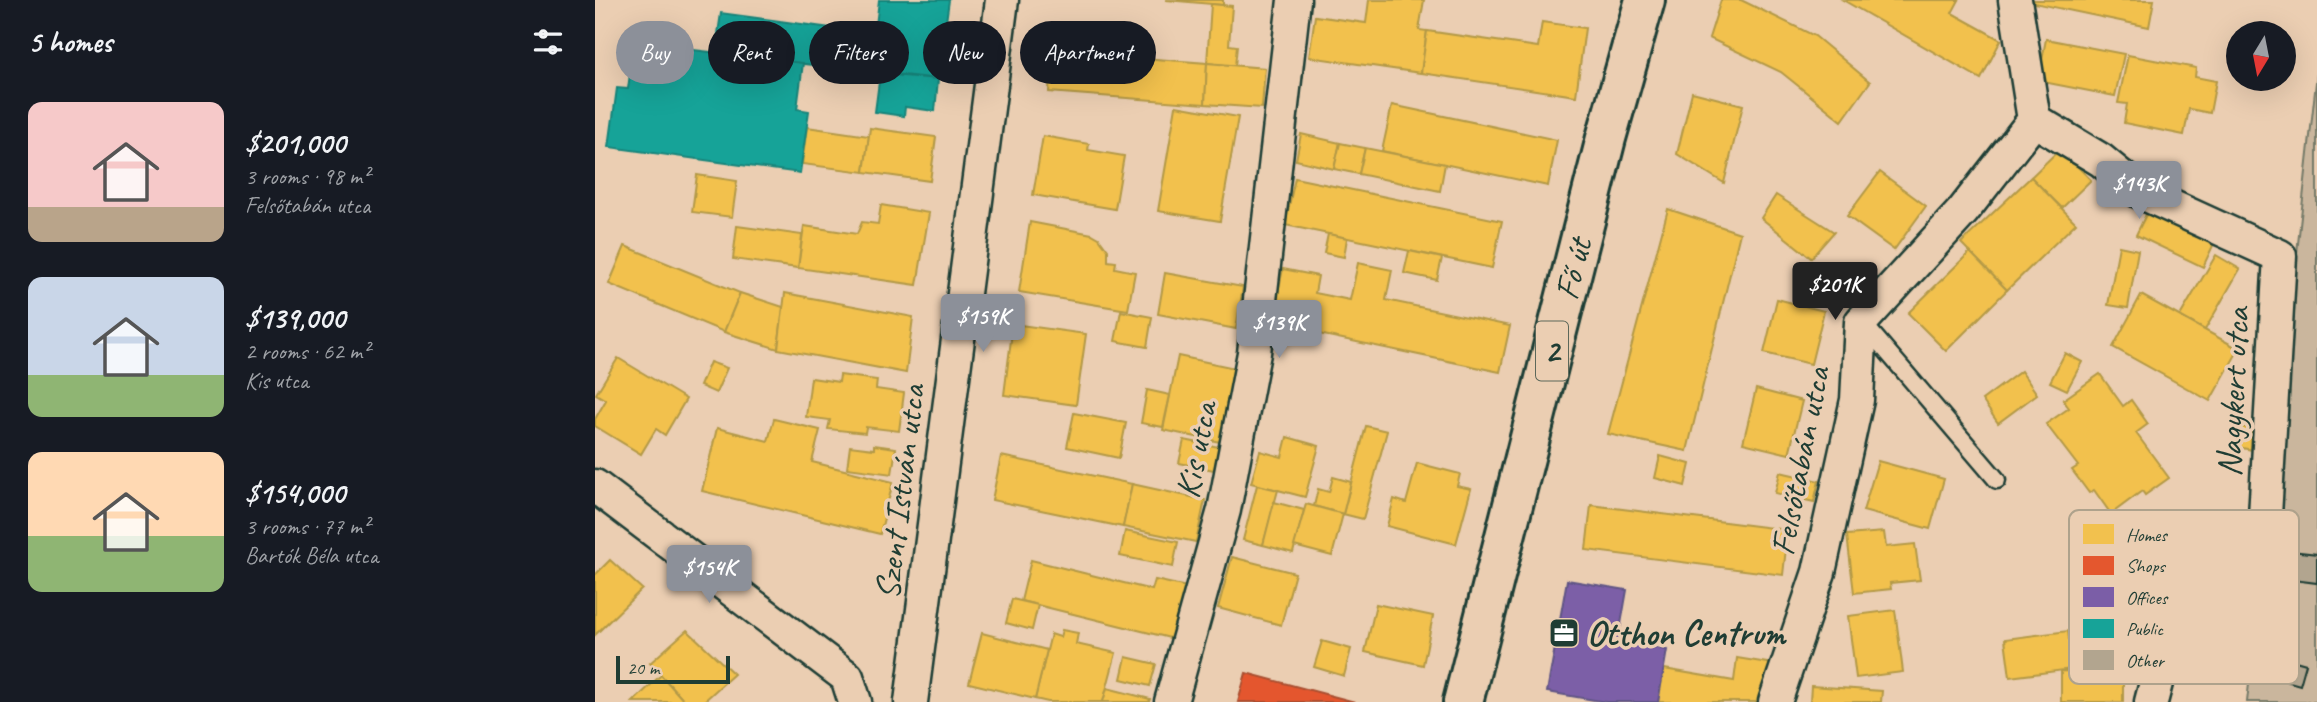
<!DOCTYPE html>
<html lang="en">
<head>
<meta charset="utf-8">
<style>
	body { margin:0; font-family:Caveat,sans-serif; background:#20242c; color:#f1f3f6; height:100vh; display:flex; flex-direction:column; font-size:26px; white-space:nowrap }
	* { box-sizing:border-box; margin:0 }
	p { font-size:23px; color:#9ea1a6 }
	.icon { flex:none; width:38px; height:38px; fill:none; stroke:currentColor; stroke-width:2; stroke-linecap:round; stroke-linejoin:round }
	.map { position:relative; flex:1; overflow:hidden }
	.sheet { display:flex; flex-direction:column; background:#171b24; width:595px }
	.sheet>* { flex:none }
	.top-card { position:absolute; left:21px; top:21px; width:665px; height:63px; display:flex; gap:14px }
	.needle { width:46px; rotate:190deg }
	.fabs { position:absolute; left:1631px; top:21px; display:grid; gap:14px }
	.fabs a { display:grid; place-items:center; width:70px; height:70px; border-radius:50%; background:#171b24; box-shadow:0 7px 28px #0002; font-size:35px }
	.scale { position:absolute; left:21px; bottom:18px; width:114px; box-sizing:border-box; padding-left:7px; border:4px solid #1f3d34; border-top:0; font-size:19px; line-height:24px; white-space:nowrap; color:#1f3d34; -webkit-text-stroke:5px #ebceb2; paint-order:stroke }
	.price { position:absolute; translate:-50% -60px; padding:0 16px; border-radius:7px; background:#8c9099; color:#fff; font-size:23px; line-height:46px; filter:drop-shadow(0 2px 4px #0008) }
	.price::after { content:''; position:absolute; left:50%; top:42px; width:21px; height:16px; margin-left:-10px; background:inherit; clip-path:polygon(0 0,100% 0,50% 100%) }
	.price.active { background:#222; color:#fff }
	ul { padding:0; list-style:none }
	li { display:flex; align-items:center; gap:21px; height:175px; padding:0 28px }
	li span { display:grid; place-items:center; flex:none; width:196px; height:140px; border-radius:14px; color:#555 }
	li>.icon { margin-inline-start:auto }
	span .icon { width:84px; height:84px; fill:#fffc; stroke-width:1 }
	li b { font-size:30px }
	h2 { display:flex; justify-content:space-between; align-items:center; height:84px; padding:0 28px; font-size:30px }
	.chip { padding:0 24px; border-radius:32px; background:#171b24; box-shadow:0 7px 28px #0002; font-size:24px; line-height:63px }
	.chip.active { background:#8c9099; color:#fff }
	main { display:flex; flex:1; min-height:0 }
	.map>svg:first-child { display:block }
	.garden { fill:#cab69d; stroke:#747a68; stroke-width:2 }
	.homes { fill:#f2c14e; stroke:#b39946; stroke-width:2 }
	.shops { fill:#e4572e; stroke:#a94f30; stroke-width:2 }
	.offices { fill:#7b5ea7; stroke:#5f5484; stroke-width:2 }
	.public { fill:#17a398; stroke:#19847a; stroke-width:2 }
	.building { fill:#b2a58f; stroke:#1f3d34; stroke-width:2 }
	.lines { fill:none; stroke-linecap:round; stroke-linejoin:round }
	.service-casing { stroke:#1f3d34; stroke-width:21 }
	.minor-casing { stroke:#1f3d34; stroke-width:37 }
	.primary-casing { stroke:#1f3d34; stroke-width:44 }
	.service { stroke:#ebceb2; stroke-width:16 }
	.minor { stroke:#ebceb2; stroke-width:32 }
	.primary { stroke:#ebceb2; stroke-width:38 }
	.labels { text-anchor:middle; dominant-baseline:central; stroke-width:7; stroke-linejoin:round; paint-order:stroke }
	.shield { fill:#ebceb2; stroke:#5c685a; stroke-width:2 }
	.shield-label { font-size:33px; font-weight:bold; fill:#1f3d34 }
	.street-label { font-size:35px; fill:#1f3d34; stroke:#ebceb2 }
	.poi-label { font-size:35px; font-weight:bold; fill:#1f3d34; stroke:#ebceb2; text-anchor:start }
	.key { fill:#ebceb2; stroke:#aea28c; stroke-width:2 }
	.key-label { font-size:19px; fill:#1f3d34 }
</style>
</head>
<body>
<main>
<section class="sheet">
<h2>5 homes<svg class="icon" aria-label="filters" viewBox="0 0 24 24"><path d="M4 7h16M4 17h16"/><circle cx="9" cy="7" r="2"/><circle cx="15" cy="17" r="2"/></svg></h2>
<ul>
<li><span style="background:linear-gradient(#f6c9c9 75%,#b9a48a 0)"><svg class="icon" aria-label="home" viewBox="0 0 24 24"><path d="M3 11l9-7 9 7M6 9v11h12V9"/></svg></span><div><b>$201,000</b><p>3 rooms · 98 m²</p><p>Felsőtabán utca</p></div></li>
<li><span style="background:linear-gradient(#c9d6e8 70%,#8fb573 0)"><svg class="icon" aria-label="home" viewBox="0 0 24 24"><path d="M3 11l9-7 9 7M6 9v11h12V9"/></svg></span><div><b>$139,000</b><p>2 rooms · 62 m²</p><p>Kis utca</p></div></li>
<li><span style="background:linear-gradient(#ffd9b3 60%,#8fb573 0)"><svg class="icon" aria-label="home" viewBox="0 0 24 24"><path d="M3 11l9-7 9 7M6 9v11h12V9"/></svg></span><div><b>$154,000</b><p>3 rooms · 77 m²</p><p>Bartók Béla utca</p></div></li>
</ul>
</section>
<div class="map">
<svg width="1722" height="702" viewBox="0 0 1722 702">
	<rect width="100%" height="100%" fill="#ebceb2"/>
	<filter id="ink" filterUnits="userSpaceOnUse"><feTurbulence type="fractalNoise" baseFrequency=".0143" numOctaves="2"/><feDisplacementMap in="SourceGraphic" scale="14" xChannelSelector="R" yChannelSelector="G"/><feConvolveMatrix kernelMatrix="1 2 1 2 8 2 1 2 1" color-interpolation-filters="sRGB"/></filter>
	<g filter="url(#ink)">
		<path class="garden" d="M1722,73V702H1652Z"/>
		<g class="homes">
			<path d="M571,0H628V5Z"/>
			<path d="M774,0H829L824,30L832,31L826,73L714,57L720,16L771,23Z"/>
			<path d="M1126,0H1146L1220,36L1275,82L1247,121L1186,72L1114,38Z"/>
			<path d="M1248,0H1364L1357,13L1406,40L1386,79Z"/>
			<path d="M1439,0H1559L1554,27L1439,3Z"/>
			<path d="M616,4L637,6L634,45L642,46L640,66L612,63Z"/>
			<path d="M947,22L990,28L981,96L826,73L832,31L943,47Z"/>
			<path d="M1451,39L1529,54L1520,96L1443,81Z"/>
			<path d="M456,51L612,63L610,104L454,92Z"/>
			<path d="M1533,55L1601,68L1600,77L1621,81L1615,113L1594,109L1589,135L1529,123L1532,104L1523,103Z"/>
			<path d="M612,63L670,68L667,108L610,104Z"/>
			<path d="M1097,92L1148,105L1129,183L1082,154Z"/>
			<path d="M797,105L962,140L953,186L787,151Z"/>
			<path d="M581,106L643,117L625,221L563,211Z"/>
			<path d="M212,127L274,136L269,172L207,164Z"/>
			<path d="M275,128L341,137L335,181L269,172Z"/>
			<path d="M706,134L745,143L739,169L701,160Z"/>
			<path d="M448,136L494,144L493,150L529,156L520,209L438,195Z"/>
			<path d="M745,143L770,148L764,174L739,169Z"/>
			<path d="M770,148L850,164L845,191L764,174Z"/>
			<path d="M1465,149L1496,180L1467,208L1436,177Z"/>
			<path d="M1285,172L1331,206L1299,250L1252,216Z"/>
			<path d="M102,175L142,181L137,217L97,212Z"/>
			<path d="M1436,177L1481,223L1412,290L1366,243Z"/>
			<path d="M700,178L907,221L897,268L690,225Z"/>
			<path d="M1181,195L1239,232L1216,258L1166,218Z"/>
			<path d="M286,205L334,213L322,285L203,268L209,226L262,234L267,222L283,224Z"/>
			<path d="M1555,206L1622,237L1608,267L1541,235Z"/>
			<path d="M1073,209L1145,233L1092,451L1013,434Z"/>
			<path d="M435,222L497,234L504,238L513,250V261L521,262L520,268L540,272L533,310L424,292Z"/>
			<path d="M142,226L207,235L203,268L138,259Z"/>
			<path d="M733,234L752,238L749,257L729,253Z"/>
			<path d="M30,246L145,293L129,332L14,284Z"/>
			<path d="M1524,246L1543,250L1533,308L1513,305Z"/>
			<path d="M814,251L847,258L842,280L809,273Z"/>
			<path d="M1375,252L1412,290L1351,351L1313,313Z"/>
			<path d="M1621,255L1645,269L1610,330L1585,316Z"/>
			<path d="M763,263L797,270L791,300L915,326L905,372L676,324L688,269L723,276L720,293L755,300Z"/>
			<path d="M570,273L648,287L641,329L563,314Z"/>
			<path d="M145,293L188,307L183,349L129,332Z"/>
			<path d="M190,293L318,317L311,373L183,349Z"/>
			<path d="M1546,295L1644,349L1615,401L1518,347Z"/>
			<path d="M1182,299L1229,311L1216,364L1169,353Z"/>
			<path d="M526,311L557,317L552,347L520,341Z"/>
			<path d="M418,324L491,334L481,405L409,395Z"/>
			<path d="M1470,353L1487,362L1472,390L1455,382Z"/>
			<path d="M583,356L640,368L625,442L568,430Z"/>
			<path d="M23,358L91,399L70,435L61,429L46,454L0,426V419L11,400L1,394Z"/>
			<path d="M115,362L132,368L121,393L105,386Z"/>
			<path d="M1426,371L1442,394L1403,423L1387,400Z"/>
			<path d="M1505,374L1528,406L1536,400L1553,424L1541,433L1574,478L1550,495L1547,491L1516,514L1499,490L1494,493L1477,470L1483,466L1451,424L1474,408L1468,400Z"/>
			<path d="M245,375L282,380L281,389L309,393L304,431L271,427L270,433L233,429L235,420L211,417L216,378L244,382Z"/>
			<path d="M1161,389L1207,401L1194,454L1148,443Z"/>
			<path d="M552,390L575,395L568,427L546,423Z"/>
			<path d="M479,413L531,423L524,458L472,447Z"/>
			<path d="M179,419L225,430L217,462L298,482L285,534L107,491L122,428L173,441Z"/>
			<path d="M771,426L792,431L768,519L748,514Z"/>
			<path d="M1643,426L1661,430L1657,450L1638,446Z"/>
			<path d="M692,437L724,446L710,497L656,483L665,451L687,457Z"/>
			<path d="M589,440L624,447L619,470L584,463Z"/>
			<path d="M279,445L301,448L297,474L252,468L255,446L279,449Z"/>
			<path d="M406,456L537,484L528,527L397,500Z"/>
			<path d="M1065,456L1095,464L1090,486L1060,478Z"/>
			<path d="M1283,461L1349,479L1335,529L1268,511Z"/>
			<path d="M822,463L865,474L862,486L876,489L861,544L792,526L799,499L811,503Z"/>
			<path d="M1185,472L1224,481L1219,502L1180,493Z"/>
			<path d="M738,477L756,482L748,514L719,506L723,489L734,492Z"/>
			<path d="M537,484L610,500L601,542L528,527Z"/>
			<path d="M662,485L683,490L668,545L648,540Z"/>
			<path d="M679,502L709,510L698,553L668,545Z"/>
			<path d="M711,504L748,514L737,556L699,546Z"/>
			<path d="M996,505L1193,530L1188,575L991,550Z"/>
			<path d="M530,531L583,542L578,567L525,556Z"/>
			<path d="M1289,532L1291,547L1320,544L1325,580L1295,583L1296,589L1259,593L1252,535Z"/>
			<path d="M637,557L700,573L686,625L623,608Z"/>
			<path d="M15,560L47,589L0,635V575Z"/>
			<path d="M436,560L557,590L560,580L592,587L579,639L426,601Z"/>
			<path d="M417,599L443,605L437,630L411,623Z"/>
			<path d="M781,604L838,616L828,665L770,652Z"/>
			<path d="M1300,610L1308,672L1261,678L1253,616Z"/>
			<path d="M92,630L139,674L108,702H90L55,663Z"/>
			<path d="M467,630L483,633L481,644L521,653L508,702H453L440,699L456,634L465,637Z"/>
			<path d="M1473,631L1477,669L1415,677L1410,639Z"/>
			<path d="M387,633L452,650L440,699L374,683Z"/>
			<path d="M727,641L756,649L749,676L719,667Z"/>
			<path d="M531,657L561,664L555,686L526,679Z"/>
			<path d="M1142,658L1179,664L1173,702H1063L1069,669L1139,681Z"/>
			<path d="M1466,671L1528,673V702H1466Z"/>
			<path d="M66,675L90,702H38Z"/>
			<path d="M1216,686L1287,691L1286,702H1215Z"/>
			<path d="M512,688L555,699L554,702H508Z"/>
		</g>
		<path class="shops" d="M651,673L760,702H643Z"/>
		<path class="offices" d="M972,580L1032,590L1023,641L1072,650L1063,702H1011L952,692Z"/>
		<g class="public">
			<path d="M284,0H354L343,79L120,54L126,13L280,34Z"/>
			<path d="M39,43L208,63L202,109L214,111L205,173L14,147L22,88L33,89Z"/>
			<path d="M285,74L343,79L340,111L310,107L309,116L280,112Z"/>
		</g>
		<g class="building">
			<path d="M1679,549L1722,554V583L1676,577Z"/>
			<path d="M1679,655L1711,664L1705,685L1673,676Z"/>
		</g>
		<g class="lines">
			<g class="service-casing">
				<path id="service" d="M1267,322L1402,480"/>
			</g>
			<g class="minor-casing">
				<g id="minor">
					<path d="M1439,120L1506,160L1545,192L1685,256L1669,533L1624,575L1572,641L1556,702"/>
					<path d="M0,486L252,677L260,702"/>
					<path d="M316,702L407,0"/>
					<path d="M576,702L629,510L659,353L699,0"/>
					<path d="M1180,702L1224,572L1262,400L1266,322L1368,211L1439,120L1420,0"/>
				</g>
			</g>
			<g class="primary-casing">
				<path id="primary" d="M868,702L1011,138L1050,0"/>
			</g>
			<use href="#service" class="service"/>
			<use href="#minor" class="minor"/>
			<use href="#primary" class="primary"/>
		</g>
	</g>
	<defs>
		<g id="office-square" transform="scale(1.575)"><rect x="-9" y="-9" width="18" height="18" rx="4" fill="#1f3d34" stroke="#ebceb2"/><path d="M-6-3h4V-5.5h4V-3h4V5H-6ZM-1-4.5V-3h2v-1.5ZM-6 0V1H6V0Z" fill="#fff"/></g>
	</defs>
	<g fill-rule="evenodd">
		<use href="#office-square" x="969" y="633"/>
	</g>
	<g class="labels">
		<rect class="shield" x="941" y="321.5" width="32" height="59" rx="5"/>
		<g class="shield-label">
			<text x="957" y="351">2</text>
		</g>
		<g class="street-label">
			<text transform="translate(978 269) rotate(-76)">Fő út</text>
			<text transform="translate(1638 392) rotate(-87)">Nagykert utca</text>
			<text transform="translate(601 450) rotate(-79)">Kis utca</text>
			<text transform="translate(1205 461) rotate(-79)">Felsőtabán utca</text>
			<text transform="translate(305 492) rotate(-83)">Szent István utca</text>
		</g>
		<g class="poi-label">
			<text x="992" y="633">Otthon Centrum</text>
		</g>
	</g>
	<rect x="1474" y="510" width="230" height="174" rx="10" class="key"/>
	<rect x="1488" y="524" width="31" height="20" fill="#f2c14e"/>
	<rect x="1488" y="556" width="31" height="19" fill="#e4572e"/>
	<rect x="1488" y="587" width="31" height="20" fill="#7b5ea7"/>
	<rect x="1488" y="619" width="31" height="19" fill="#17a398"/>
	<rect x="1488" y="650" width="31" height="20" fill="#b2a58f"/>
	<g class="key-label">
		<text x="1531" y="541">Homes</text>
		<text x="1531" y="572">Shops</text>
		<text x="1531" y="604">Offices</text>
		<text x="1531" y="635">Public</text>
		<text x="1531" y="667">Other</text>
	</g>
</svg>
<div class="fabs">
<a><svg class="needle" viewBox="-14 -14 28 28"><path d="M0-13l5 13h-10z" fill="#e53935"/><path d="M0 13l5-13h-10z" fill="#9ea1a6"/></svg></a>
</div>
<div class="scale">20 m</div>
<b class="price" style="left:1544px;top:221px">$143K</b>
<b class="price active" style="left:1240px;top:322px">$201K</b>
<b class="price" style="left:388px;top:354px">$159K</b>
<b class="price" style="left:684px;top:360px">$139K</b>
<b class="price" style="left:114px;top:605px">$154K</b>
<div class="top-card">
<a class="chip active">Buy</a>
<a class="chip">Rent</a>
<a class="chip">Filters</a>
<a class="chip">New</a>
<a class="chip">Apartment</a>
</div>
</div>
</main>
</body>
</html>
